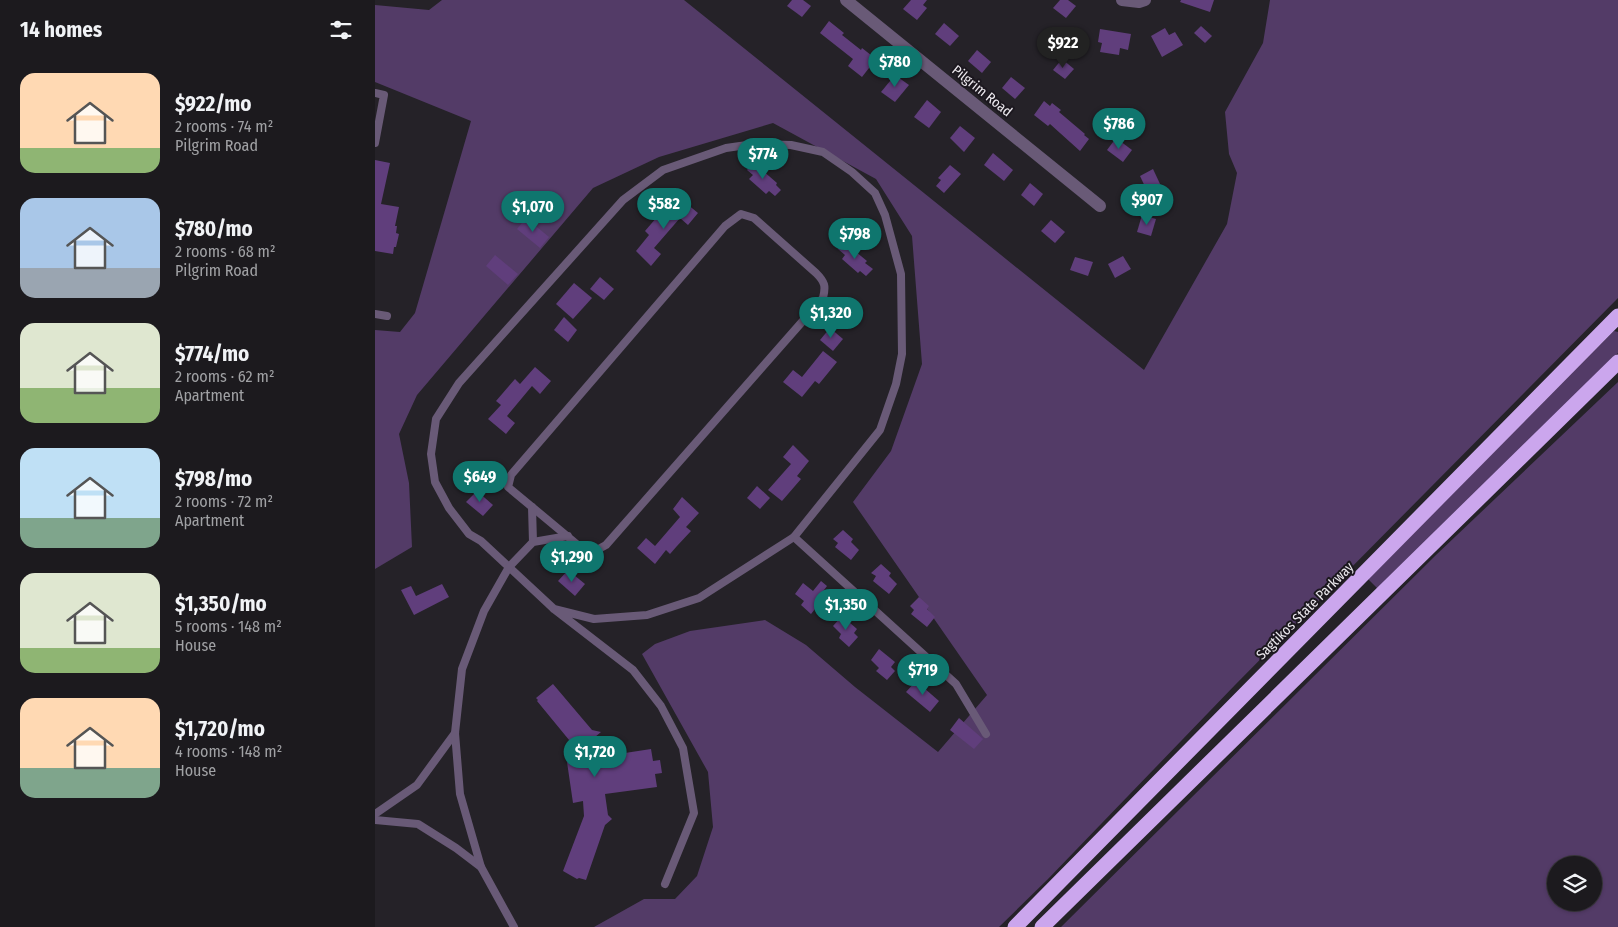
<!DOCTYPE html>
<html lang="en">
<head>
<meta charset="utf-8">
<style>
	body { margin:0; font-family:"Fira Sans Condensed",sans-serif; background:#29272b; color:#f1f3f6; height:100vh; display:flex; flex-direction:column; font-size:19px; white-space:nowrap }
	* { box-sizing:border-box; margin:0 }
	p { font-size:16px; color:#a0a1a4 }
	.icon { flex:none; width:28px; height:28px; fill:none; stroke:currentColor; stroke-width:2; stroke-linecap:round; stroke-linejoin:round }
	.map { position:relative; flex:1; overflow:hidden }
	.drawer { display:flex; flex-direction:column; background:#1c1a1e; width:375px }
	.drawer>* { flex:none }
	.tools { position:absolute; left:1172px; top:856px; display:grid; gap:10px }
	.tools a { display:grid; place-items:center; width:55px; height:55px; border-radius:50%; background:#1c1a1e; box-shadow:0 1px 4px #0004,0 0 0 1px #3a383c; font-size:25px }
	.price { position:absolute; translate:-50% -42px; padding:0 11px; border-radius:18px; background:#0f766e; color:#fff; font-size:16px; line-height:32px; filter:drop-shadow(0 1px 2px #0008) }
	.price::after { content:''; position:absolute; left:50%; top:30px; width:15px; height:11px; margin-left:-8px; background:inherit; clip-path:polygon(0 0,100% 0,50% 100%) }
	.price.on { background:#222; color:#fff }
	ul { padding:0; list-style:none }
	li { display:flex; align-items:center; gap:15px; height:125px; padding:0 20px }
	li span { display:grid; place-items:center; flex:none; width:140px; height:100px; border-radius:15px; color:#555 }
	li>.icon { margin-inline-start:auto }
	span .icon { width:60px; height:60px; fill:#fffc; stroke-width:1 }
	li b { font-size:21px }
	h2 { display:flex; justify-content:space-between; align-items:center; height:60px; padding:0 20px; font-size:21px }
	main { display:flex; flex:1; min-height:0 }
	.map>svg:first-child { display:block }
	.green { fill:#533b67; fill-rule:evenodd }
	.building { fill:#603e7c }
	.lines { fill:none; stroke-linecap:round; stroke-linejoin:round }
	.lane { stroke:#695a77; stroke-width:8 }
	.street { stroke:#695a77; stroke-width:12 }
	.highway { stroke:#cba6ed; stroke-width:15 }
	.labels { text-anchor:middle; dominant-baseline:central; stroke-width:4; stroke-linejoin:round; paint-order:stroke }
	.street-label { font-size:14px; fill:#ece9ee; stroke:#1c181f }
</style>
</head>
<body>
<main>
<section class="drawer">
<h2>14 homes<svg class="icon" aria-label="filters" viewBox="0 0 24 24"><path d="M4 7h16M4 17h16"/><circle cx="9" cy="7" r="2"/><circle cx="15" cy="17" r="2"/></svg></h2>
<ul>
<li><span style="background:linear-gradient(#ffd9b3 75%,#8fb573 0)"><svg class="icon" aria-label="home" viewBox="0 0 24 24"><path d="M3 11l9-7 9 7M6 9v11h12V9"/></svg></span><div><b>$922/mo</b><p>2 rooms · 74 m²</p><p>Pilgrim Road</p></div></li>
<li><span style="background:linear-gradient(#a9c7e8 70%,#9aa5b1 0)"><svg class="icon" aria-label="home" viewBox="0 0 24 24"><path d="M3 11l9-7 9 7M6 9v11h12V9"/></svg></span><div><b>$780/mo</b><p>2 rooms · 68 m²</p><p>Pilgrim Road</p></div></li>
<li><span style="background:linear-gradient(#dfe7d0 65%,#8fb573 0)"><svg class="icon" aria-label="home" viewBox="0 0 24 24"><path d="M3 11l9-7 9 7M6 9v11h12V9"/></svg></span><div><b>$774/mo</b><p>2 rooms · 62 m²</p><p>Apartment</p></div></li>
<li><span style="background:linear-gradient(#bfe0f5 70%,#7fa58c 0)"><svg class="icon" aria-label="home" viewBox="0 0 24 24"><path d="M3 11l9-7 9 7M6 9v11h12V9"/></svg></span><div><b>$798/mo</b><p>2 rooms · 72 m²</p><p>Apartment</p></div></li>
<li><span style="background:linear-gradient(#dfe7d0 75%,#8fb573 0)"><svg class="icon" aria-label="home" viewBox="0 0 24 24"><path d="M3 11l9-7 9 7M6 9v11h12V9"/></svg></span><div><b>$1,350/mo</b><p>5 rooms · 148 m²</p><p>House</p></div></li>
<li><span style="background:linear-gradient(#ffd9b3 70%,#7fa58c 0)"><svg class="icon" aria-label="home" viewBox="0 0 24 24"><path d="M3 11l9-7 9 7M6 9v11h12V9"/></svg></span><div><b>$1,720/mo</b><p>4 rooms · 148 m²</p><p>House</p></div></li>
</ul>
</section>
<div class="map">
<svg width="1243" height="927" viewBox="0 0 1243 927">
	<rect width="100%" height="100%" fill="#252228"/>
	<g class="green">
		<path d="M67,0H309L769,370L852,224L862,173L854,154L850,112L888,43L895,0H1243V298L860,685L673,879L624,927H219L269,899H300L322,876L338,827L333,772L267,654L280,644L315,631L390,620L431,645L480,687L563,752L612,695L478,502L516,451L547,364L537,236L501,179L398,123L284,157L218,188L42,395L24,434L34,483L37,547L0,569V330L25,332L40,313L96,121L0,82V5L54,10Z"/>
		<path d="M1239,331L1243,332V353L1003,589L993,579Z"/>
		<path d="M1243,382V927H686L1061,555ZM1181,865H1219V902H1181Z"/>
	</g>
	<g class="building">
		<path d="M417,0H428L436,6L427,17L412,6Z"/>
		<path d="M536,0H552L548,5L552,8L542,20L528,9Z"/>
		<path d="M685,0H693L701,6L691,18L678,8Z"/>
		<path d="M806,0H839L835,12L805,2Z"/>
		<path d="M454,21L469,33L467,35L486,50L487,48L501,59L487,77L473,66L478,59L445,33Z"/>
		<path d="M569,23L584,36L575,46L560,34Z"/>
		<path d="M826,26L837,36L830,43L819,33Z"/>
		<path d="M790,28L794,35L800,32L808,45L787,57L776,36Z"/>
		<path d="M725,29L756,34L753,50L745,48L744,55L725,52L727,43L723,42Z"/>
		<path d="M602,50L616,62L607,73L593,61Z"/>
		<path d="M687,59L699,69L690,79L678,70Z"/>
		<path d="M520,75L534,85L520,102L506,92Z"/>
		<path d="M636,77L650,88L640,99L627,88Z"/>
		<path d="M552,100L566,112L554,128L539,117Z"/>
		<path d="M669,101L675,106L677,103L686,110L684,112L710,134L709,135L714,139L705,151L675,124L673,126L659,115Z"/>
		<path d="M585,126L600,138L589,152L575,138Z"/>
		<path d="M741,138L757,150L748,162L732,150Z"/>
		<path d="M618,153L638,170L629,181L609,165Z"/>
		<path d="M0,160L15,163L6,204L24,207L20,226H22L21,233L24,234L21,247H19L18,254L0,251Z"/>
		<path d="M378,162L402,183L401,185L406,190L400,196L394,191L391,194L374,179L378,175L372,170Z"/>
		<path d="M575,165L586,174L569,193L561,186L566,180L563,178Z"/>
		<path d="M778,169L786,186L773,193L765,176Z"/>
		<path d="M655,183L668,194L659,206L646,195Z"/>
		<path d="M306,199L323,213L313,225L305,218L279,248L286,254L276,266L261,251L274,235L270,231L288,210L292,215Z"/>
		<path d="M767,215L781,219L776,236L762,232Z"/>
		<path d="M151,218L174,237L165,248L142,229Z"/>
		<path d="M676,220L690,232L680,243L666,231Z"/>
		<path d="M469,242L492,261L490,263L498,269L491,276L485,271L483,273L467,259L470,255L463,249Z"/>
		<path d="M120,255L143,274L133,285L111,266Z"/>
		<path d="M748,256L756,269L740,278L733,264Z"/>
		<path d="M700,257L718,262L713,276L695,270Z"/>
		<path d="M225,277L239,289L229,300L215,289Z"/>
		<path d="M199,283L217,298L198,319L181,304Z"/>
		<path d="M189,317L202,330L193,342L179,330Z"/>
		<path d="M455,328L468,339L458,351L445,340Z"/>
		<path d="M448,351L462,362L444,384L440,381L427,397L408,382L418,370L427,377Z"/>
		<path d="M160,367L176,381L165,394L157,386L132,416L140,423L131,434L113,419L126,405L121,401L140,379L145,384Z"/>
		<path d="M418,445L434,461L422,476L426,479L407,501L393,490L416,464L408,457Z"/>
		<path d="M382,486L395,498L385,509L372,498Z"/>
		<path d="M102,491L118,505L108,516L91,502Z"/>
		<path d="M307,497L324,513L311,527L316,531L302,546L295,554L291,550L280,564L262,548L271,538L280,546L305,517L298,509Z"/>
		<path d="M468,530L478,539L476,542L484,550L476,560L460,547L463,543L458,539Z"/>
		<path d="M506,564L516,573L514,576L522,584L514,594L498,581L501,576L496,573Z"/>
		<path d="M193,570L210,584L200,596L183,581Z"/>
		<path d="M446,581L452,586L441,601L444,604L436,614L426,605L429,601L420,594L428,583L438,591Z"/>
		<path d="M67,584L74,597L39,615L26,590L36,586L41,596Z"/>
		<path d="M544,597L554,606L552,609L560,617L552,627L536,614L539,610L535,606Z"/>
		<path d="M467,616L482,629L479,633L483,637L474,647L464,638L466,634L458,626Z"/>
		<path d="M504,649L520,662L516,667L520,671L512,680L501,671L504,668L496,660Z"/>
		<path d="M541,681L564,701L555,712L531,692Z"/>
		<path d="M178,684L217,730L226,732L220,737L224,757L276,749L278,761L285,760L287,773L280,774L282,787L230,794L233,815L237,819L230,825L211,880L204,878L202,879L188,871L209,816L208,801L198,803L192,762L201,760L197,747L199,746L162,701L163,700L161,698Z"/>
		<path d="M584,718L608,739L599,749L575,730Z"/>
	</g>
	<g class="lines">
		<g class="lane">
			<path d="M0,93L9,95L0,143"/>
			<path d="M366,214L379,218L441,273C450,282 451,286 448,298L231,545L220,551H210L133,487L136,475L350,226Z"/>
			<path d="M0,314L12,316"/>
			<path d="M157,507L158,542"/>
			<path d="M419,537L581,684L611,734"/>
			<path d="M179,609L219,619L272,615L324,598L419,537L505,430L521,384L527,354L526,274L510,215L500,193L477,172L448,152L416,145L379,144L351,148L288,170L248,200L84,383L61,419L56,454L60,482L74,508L94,534L106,541L179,609L258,670L286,706L308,748L319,813L290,884"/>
			<path d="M0,814L42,785L80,733"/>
			<path d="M0,820L43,824L81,848L106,867L139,927"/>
			<path d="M106,867L85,794L80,733L87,669L109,611L134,567L158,542L193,536"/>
		</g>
		<g class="street">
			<path d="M471,0L725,206"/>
			<path d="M747,0L764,2L770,0"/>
		</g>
		<g class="highway">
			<path d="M640,927L1243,316"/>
			<path d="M667,927L1243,362"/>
		</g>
	</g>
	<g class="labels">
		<g class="street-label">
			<text transform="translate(607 91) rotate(39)">Pilgrim Road</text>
			<text transform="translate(930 611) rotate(-45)">Sagtikos State Parkway</text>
		</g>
	</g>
</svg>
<div class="tools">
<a><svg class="icon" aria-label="layers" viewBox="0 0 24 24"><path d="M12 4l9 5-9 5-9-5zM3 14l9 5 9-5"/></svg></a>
</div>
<b class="price on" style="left:688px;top:69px">$922</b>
<b class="price" style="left:520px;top:88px">$780</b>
<b class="price" style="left:744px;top:150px">$786</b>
<b class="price" style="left:388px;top:180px">$774</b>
<b class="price" style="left:772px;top:226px">$907</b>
<b class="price" style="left:289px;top:230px">$582</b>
<b class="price" style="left:158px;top:233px">$1,070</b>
<b class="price" style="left:480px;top:260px">$798</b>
<b class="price" style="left:456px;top:339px">$1,320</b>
<b class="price" style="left:105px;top:503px">$649</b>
<b class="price" style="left:197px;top:583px">$1,290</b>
<b class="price" style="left:471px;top:631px">$1,350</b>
<b class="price" style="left:548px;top:696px">$719</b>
<b class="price" style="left:220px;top:778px">$1,720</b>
</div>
</main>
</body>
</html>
